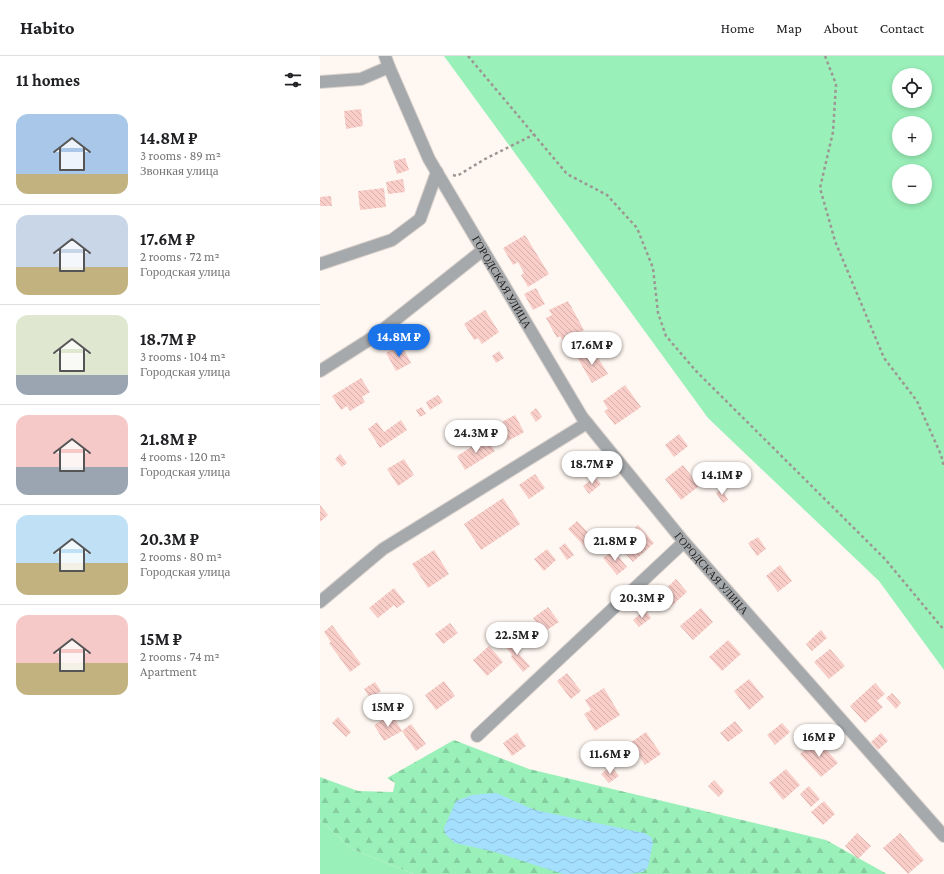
<!DOCTYPE html>
<html lang="en">
<head>
<meta charset="utf-8">
<style>
	body { margin:0; font-family:"Crimson Pro",serif; background:#f2f2f2; color:#202124; height:100vh; display:flex; flex-direction:column; font-size:15px; white-space:nowrap }
	* { box-sizing:border-box; margin:0 }
	p { font-size:13px; color:#757577 }
	.icon { flex:none; width:22px; height:22px; fill:none; stroke:currentColor; stroke-width:2; stroke-linecap:round; stroke-linejoin:round }
	.map { position:relative; flex:1; overflow:hidden }
	.drawer { display:flex; flex-direction:column; background:#fff; width:320px }
	.drawer>* { flex:none }
	.fabs { position:absolute; left:572px; top:12px; display:grid; gap:8px }
	.fabs a { display:grid; place-items:center; width:40px; height:40px; border-radius:50%; background:#fff; box-shadow:0 2px 6px #0003; font-size:20px }
	.price { position:absolute; translate:-50% -34px; padding:0 9px; border-radius:14px; background:#fff; color:#222; font-size:13px; line-height:26px; filter:drop-shadow(0 1px 2px #0008) }
	.price::after { content:''; position:absolute; left:50%; top:24px; width:12px; height:9px; margin-left:-6px; background:inherit; clip-path:polygon(0 0,100% 0,50% 100%) }
	.price.on { background:#1a73e8; color:#fff }
	ul { padding:0; list-style:none }
	li { display:flex; align-items:center; gap:12px; height:100px; padding:0 16px }
	li+li { border-top:1px solid #e0e0e0 }
	li span { display:grid; place-items:center; flex:none; width:112px; height:80px; border-radius:12px; color:#555 }
	li>.icon { margin-inline-start:auto }
	span .icon { width:48px; height:48px; fill:#fffc; stroke-width:1 }
	li b { font-size:17px }
	h2 { display:flex; justify-content:space-between; align-items:center; height:48px; padding:0 16px; font-size:17px }
	header { display:flex; align-items:center; gap:24px; box-sizing:border-box; height:56px; padding:0 20px; background:#fff; border-bottom:1px solid #e0e0e0 }
	header strong { font-size:19px }
	nav { display:flex; gap:22px; margin-inline-start:auto; font-size:14px }
	main { display:flex; flex:1; min-height:0 }
	.map>svg:first-child { display:block }
	.green { fill:#9af0b9; fill-rule:evenodd }
	.forest { fill:url(#forest-firs) }
	.water { fill:url(#water-waves) }
	.building { fill:url(#building-back-hatch) }
	.lines { fill:none; stroke-linecap:round; stroke-linejoin:round }
	.street-casing { stroke:#dcd4cf; stroke-width:14 }
	.path { stroke:#9d9793; stroke-width:2.5; stroke-dasharray:3 3; stroke-linecap:butt }
	.street { stroke:#a6a9ac; stroke-width:12 }
	.labels { text-anchor:middle; dominant-baseline:central; stroke-width:3.5; stroke-linejoin:round; paint-order:stroke }
	.street-label { font-size:11px; fill:#221f1d; stroke:#fff }
</style>
</head>
<body>
<header>
<strong>Habito</strong>
<nav><a>Home</a><a>Map</a><a>About</a><a>Contact</a></nav>
</header>
<main>
<section class="drawer">
<h2>11 homes<svg class="icon" aria-label="filters" viewBox="0 0 24 24"><path d="M4 7h16M4 17h16"/><circle cx="9" cy="7" r="2"/><circle cx="15" cy="17" r="2"/></svg></h2>
<ul>
<li><span style="background:linear-gradient(#a9c7e8 75%,#c2b280 0)"><svg class="icon" aria-label="home" viewBox="0 0 24 24"><path d="M3 11l9-7 9 7M6 9v11h12V9"/></svg></span><div><b>14.8M ₽</b><p>3 rooms · 89 m²</p><p>Звонкая улица</p></div></li>
<li><span style="background:linear-gradient(#c9d6e8 65%,#c2b280 0)"><svg class="icon" aria-label="home" viewBox="0 0 24 24"><path d="M3 11l9-7 9 7M6 9v11h12V9"/></svg></span><div><b>17.6M ₽</b><p>2 rooms · 72 m²</p><p>Городская улица</p></div></li>
<li><span style="background:linear-gradient(#dfe7d0 75%,#9aa5b1 0)"><svg class="icon" aria-label="home" viewBox="0 0 24 24"><path d="M3 11l9-7 9 7M6 9v11h12V9"/></svg></span><div><b>18.7M ₽</b><p>3 rooms · 104 m²</p><p>Городская улица</p></div></li>
<li><span style="background:linear-gradient(#f6c9c9 65%,#9aa5b1 0)"><svg class="icon" aria-label="home" viewBox="0 0 24 24"><path d="M3 11l9-7 9 7M6 9v11h12V9"/></svg></span><div><b>21.8M ₽</b><p>4 rooms · 120 m²</p><p>Городская улица</p></div></li>
<li><span style="background:linear-gradient(#bfe0f5 60%,#c2b280 0)"><svg class="icon" aria-label="home" viewBox="0 0 24 24"><path d="M3 11l9-7 9 7M6 9v11h12V9"/></svg></span><div><b>20.3M ₽</b><p>2 rooms · 80 m²</p><p>Городская улица</p></div></li>
<li><span style="background:linear-gradient(#f6c9c9 60%,#c2b280 0)"><svg class="icon" aria-label="home" viewBox="0 0 24 24"><path d="M3 11l9-7 9 7M6 9v11h12V9"/></svg></span><div><b>15M ₽</b><p>2 rooms · 74 m²</p><p>Apartment</p></div></li>
</ul>
</section>
<div class="map">
<svg width="624" height="818" viewBox="0 0 624 818">
	<defs>
		<pattern id="forest-firs" width="22" height="20" patternUnits="userSpaceOnUse"><rect width="22" height="20" fill="#9af0b9"/><path d="M5 1l3.5 6h-7zM16 11l3.5 6h-7z" fill="#84cd9f"/></pattern>
		<pattern id="water-waves" width="16" height="10" patternUnits="userSpaceOnUse"><rect width="16" height="10" fill="#a4dffe"/><path d="M0 5q4-4 8 0t8 0" fill="none" stroke="#8dbfd9"/></pattern>
		<pattern id="building-back-hatch" width="6" height="6" patternUnits="userSpaceOnUse"><rect width="6" height="6" fill="#f9cec9"/><path d="M-1 5l2 2M0 0l6 6M5-1l2 2" fill="none" stroke="#d5b0ac"/></pattern>
	</defs>
	<rect width="100%" height="100%" fill="#fff7f1"/>
	<g class="green">
		<path d="M124,0H624V614L559,525L388,362ZM579,19H605V45H579ZM579,67H605V93H579ZM579,115H605V141H579Z"/>
		<path d="M0,764L32,793L94,818H0Z"/>
	</g>
	<path class="forest" d="M134,684L209,713L506,784L567,818H94L32,793L0,764V721L38,735L73,736L75,727L67,722Z"/>
	<path class="water" d="M176,737L215,754L324,777L331,781L333,787L328,811L323,816L309,818H245L240,817L175,796L135,787L125,778L124,772L136,745L152,739Z"/>
	<g class="building">
		<path d="M41,53L43,70L26,73L24,55Z"/>
		<path d="M85,102L89,114L77,118L73,105Z"/>
		<path d="M83,123L85,136L68,138L66,126Z"/>
		<path d="M64,132L66,151L40,154L38,135Z"/>
		<path d="M11,140L12,150H0V141Z"/>
		<path d="M205,179L229,218L208,231L201,219L204,217L198,206L193,209L183,192Z"/>
		<path d="M216,232L225,248L213,254L204,238Z"/>
		<path d="M248,245L264,274L243,285L240,280L237,282L226,262L232,259L229,254Z"/>
		<path d="M165,254L179,276L162,288L158,282L154,284L144,268Z"/>
		<path d="M81,288L91,307L76,315L66,297Z"/>
		<path d="M272,292L288,318L272,327L257,301Z"/>
		<path d="M179,295L184,302L176,307L172,300Z"/>
		<path d="M41,322L50,336L42,341L45,346L30,355L27,350L21,354L12,340Z"/>
		<path d="M305,329L321,351L295,369L284,355L288,353L283,345Z"/>
		<path d="M118,339L123,346L110,354L106,346Z"/>
		<path d="M102,351L106,358L100,361L96,354Z"/>
		<path d="M216,352L222,361L216,366L210,357Z"/>
		<path d="M195,359L204,376L188,385L178,368Z"/>
		<path d="M81,364L87,374L60,392L48,373L57,366L64,376Z"/>
		<path d="M359,378L368,390L354,401L345,389Z"/>
		<path d="M166,382L175,395L145,414L137,400Z"/>
		<path d="M20,398L27,407L22,411L15,403Z"/>
		<path d="M84,403L94,419L78,430L67,413Z"/>
		<path d="M363,409L379,430L361,444L345,423Z"/>
		<path d="M215,418L225,432L209,443L199,429Z"/>
		<path d="M275,421L281,428L269,438L263,430Z"/>
		<path d="M402,433L408,444L403,447L396,437Z"/>
		<path d="M183,442L200,468L161,494L144,468Z"/>
		<path d="M0,449L8,459L0,466Z"/>
		<path d="M257,465L276,485L267,493L248,473Z"/>
		<path d="M318,469L334,487L313,506L297,488Z"/>
		<path d="M438,481L446,493L437,500L428,487Z"/>
		<path d="M245,487L254,499L247,504L239,492Z"/>
		<path d="M227,493L236,504L224,515L214,503Z"/>
		<path d="M114,494L129,518L108,532L92,508Z"/>
		<path d="M293,494L307,511L297,519L283,502Z"/>
		<path d="M460,509L472,525L458,536L446,520Z"/>
		<path d="M356,523L367,536L347,554L336,542Z"/>
		<path d="M74,532L85,546L77,552L74,549L58,562L49,552Z"/>
		<path d="M228,551L239,566L224,576L213,562Z"/>
		<path d="M381,552L393,566L373,584L360,570Z"/>
		<path d="M325,554L331,562L319,571L313,564Z"/>
		<path d="M130,567L138,577L123,588L115,578Z"/>
		<path d="M12,569L41,608L30,616L9,587L11,586L4,576Z"/>
		<path d="M501,574L507,582L492,595L486,588Z"/>
		<path d="M192,584L201,595L198,597L210,610L203,616L191,601L192,599L185,590Z"/>
		<path d="M408,584L421,598L402,615L389,601Z"/>
		<path d="M169,590L183,606L167,620L153,604Z"/>
		<path d="M510,593L525,610L509,623L494,606Z"/>
		<path d="M247,617L261,635L251,643L237,625Z"/>
		<path d="M429,623L444,641L429,654L414,635Z"/>
		<path d="M124,625L135,640L116,654L105,639Z"/>
		<path d="M55,626L61,635L50,642L44,633Z"/>
		<path d="M555,627L565,638L557,645L563,651L545,667L530,650Z"/>
		<path d="M284,632L300,659L275,675L264,658L271,654L265,644Z"/>
		<path d="M572,637L581,647L576,653L566,642Z"/>
		<path d="M72,658L82,675L64,685L54,669Z"/>
		<path d="M18,661L31,676L26,681L12,667Z"/>
		<path d="M415,665L423,675L408,686L400,677Z"/>
		<path d="M462,667L470,676L455,689L447,679Z"/>
		<path d="M91,668L106,688L96,695L82,675Z"/>
		<path d="M326,676L341,698L325,709L310,687Z"/>
		<path d="M197,677L206,690L192,700L183,687Z"/>
		<path d="M561,677L568,685L558,694L551,686Z"/>
		<path d="M497,683L518,707L501,721L480,698Z"/>
		<path d="M291,710L299,720L289,727L281,718Z"/>
		<path d="M466,713L480,729L463,744L449,727Z"/>
		<path d="M394,724L404,735L399,741L388,730Z"/>
		<path d="M489,730L500,743L491,751L480,738Z"/>
		<path d="M504,745L515,758L503,769L491,756Z"/>
		<path d="M537,777L551,790L538,803L525,790Z"/>
		<path d="M580,777L604,804L588,818L563,792Z"/>
	</g>
	<g class="lines">
		<g class="street-casing">
			<g id="street">
				<path id="s1" d="M65,0L69,11L109,103L262,361L364,486L624,780"/>
				<path d="M0,26L41,23L69,11"/>
				<path d="M0,208L72,184L100,163L117,116"/>
				<path d="M0,315L55,280L163,194"/>
				<path d="M0,546L63,493L267,367"/>
				<path d="M157,680L364,486"/>
			</g>
		</g>
		<g class="path">
			<path d="M148,0L247,118L287,139L317,172L333,212L338,257L346,280L376,315L565,503L624,574"/>
			<path d="M505,0L516,28L513,76L500,132L515,185L564,302L597,345L621,399L624,411"/>
			<path d="M133,119L137,120L165,103L215,78"/>
		</g>
		<use href="#street" class="street"/>
	</g>
	<g class="labels">
		<g class="street-label">
			<text stroke="none"><textPath href="#s1" startOffset="255">ГОРОДСКАЯ УЛИЦА</textPath></text>
			<text stroke="none"><textPath href="#s1" startOffset="615">ГОРОДСКАЯ УЛИЦА</textPath></text>
		</g>
	</g>
</svg>
<div class="fabs">
<a><svg class="icon" aria-label="locate" viewBox="0 0 24 24"><circle cx="12" cy="12" r="6"/><path d="M12 2v4M12 18v4M2 12h4M18 12h4"/></svg></a>
<a>+</a>
<a>−</a>
</div>
<b class="price on" style="left:79px;top:302px">14.8M ₽</b>
<b class="price" style="left:272px;top:310px">17.6M ₽</b>
<b class="price" style="left:156px;top:398px">24.3M ₽</b>
<b class="price" style="left:272px;top:429px">18.7M ₽</b>
<b class="price" style="left:402px;top:440px">14.1M ₽</b>
<b class="price" style="left:295px;top:506px">21.8M ₽</b>
<b class="price" style="left:322px;top:563px">20.3M ₽</b>
<b class="price" style="left:197px;top:600px">22.5M ₽</b>
<b class="price" style="left:68px;top:672px">15M ₽</b>
<b class="price" style="left:499px;top:702px">16M ₽</b>
<b class="price" style="left:290px;top:719px">11.6M ₽</b>
</div>
</main>
</body>
</html>
